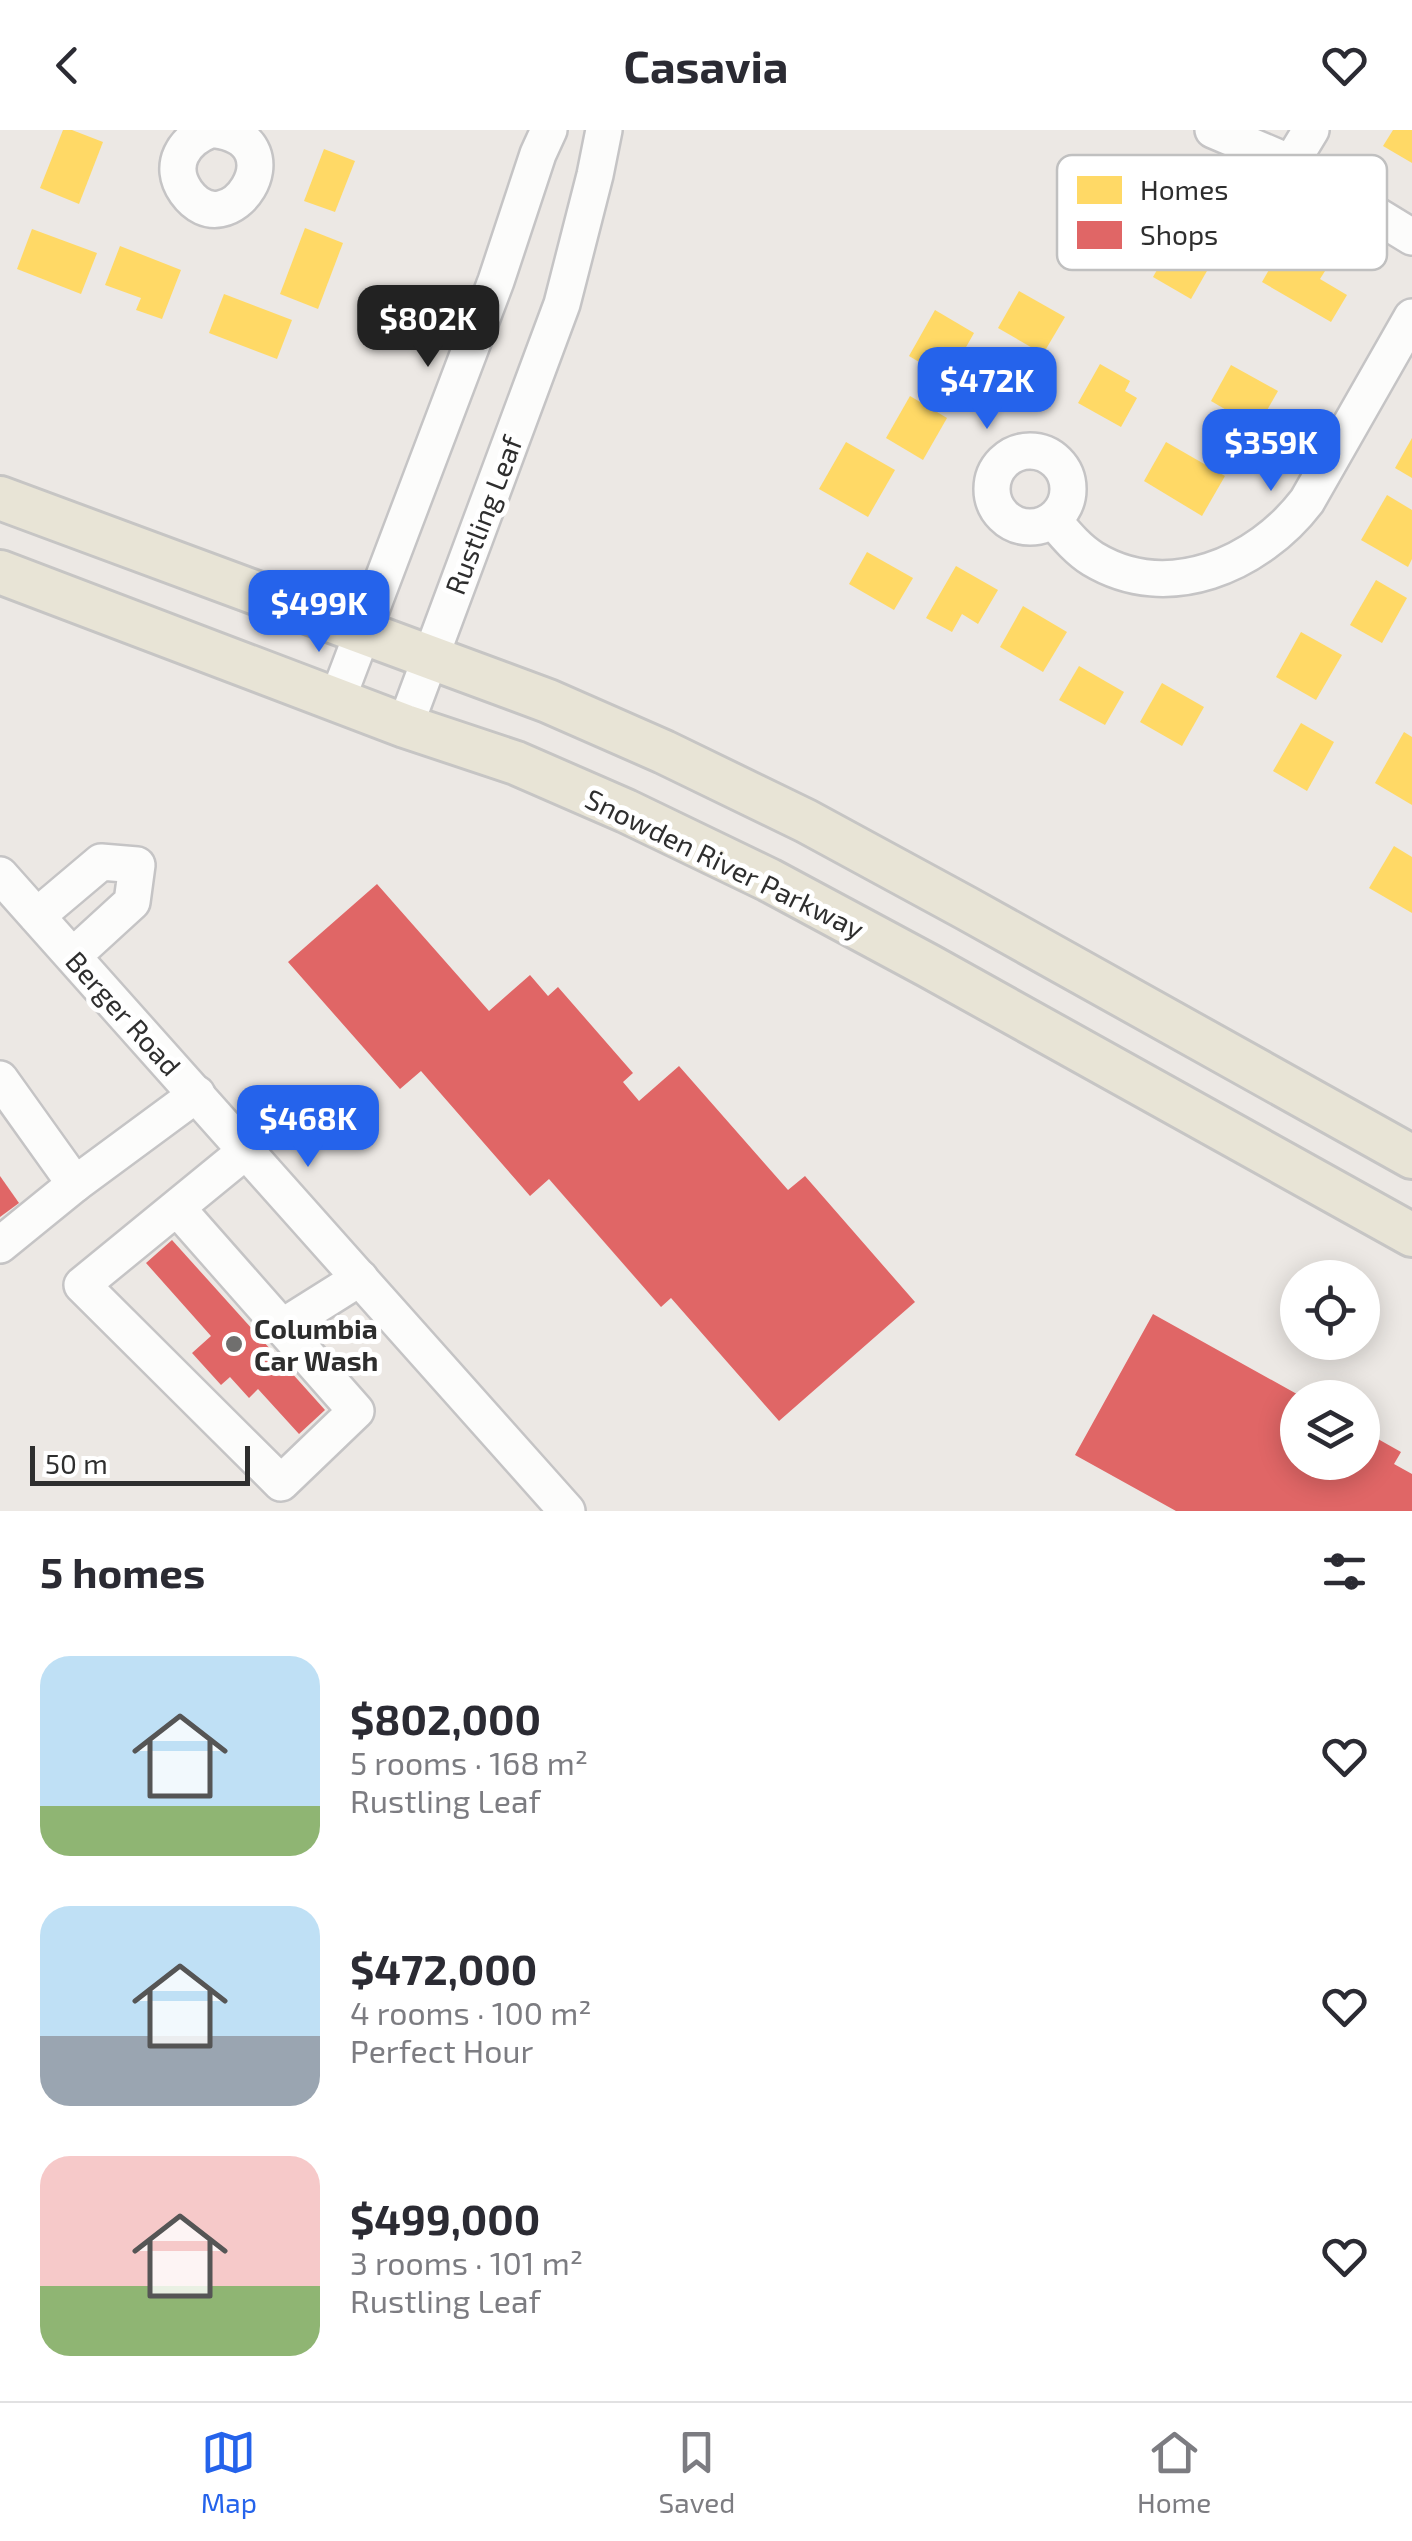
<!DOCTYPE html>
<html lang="en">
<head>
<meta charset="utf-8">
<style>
	body { margin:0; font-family:"Exo 2",sans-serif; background:#f7f7f7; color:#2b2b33; height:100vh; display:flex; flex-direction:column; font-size:38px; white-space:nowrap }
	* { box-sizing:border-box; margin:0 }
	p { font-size:32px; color:#7c7c81 }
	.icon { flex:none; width:55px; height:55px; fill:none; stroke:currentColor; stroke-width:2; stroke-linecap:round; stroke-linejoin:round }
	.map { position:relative; height:1381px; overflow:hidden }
	.side { display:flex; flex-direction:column; background:#fff; flex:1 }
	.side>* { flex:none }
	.controls { position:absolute; left:1280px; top:1130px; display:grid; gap:20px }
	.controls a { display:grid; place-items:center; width:100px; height:100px; border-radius:50%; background:#fff; box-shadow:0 5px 25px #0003; font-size:50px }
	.scale { position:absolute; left:30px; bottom:25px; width:220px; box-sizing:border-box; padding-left:10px; border:5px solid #2e2e2e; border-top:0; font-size:28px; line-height:35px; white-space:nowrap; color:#2e2e2e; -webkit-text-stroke:8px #fff; paint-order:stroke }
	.price { position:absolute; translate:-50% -85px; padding:0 22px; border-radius:20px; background:#2563eb; color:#fff; font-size:32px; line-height:65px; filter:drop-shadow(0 2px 5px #0008) }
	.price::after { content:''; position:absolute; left:50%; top:60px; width:30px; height:22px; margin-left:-15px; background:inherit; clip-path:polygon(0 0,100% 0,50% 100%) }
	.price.selected { background:#222; color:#fff }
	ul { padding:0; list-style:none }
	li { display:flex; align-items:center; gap:30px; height:250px; padding:0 40px }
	li span { display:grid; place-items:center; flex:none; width:280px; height:200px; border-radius:30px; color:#555 }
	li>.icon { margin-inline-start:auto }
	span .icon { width:120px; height:120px; fill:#fffc; stroke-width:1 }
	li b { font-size:42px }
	h2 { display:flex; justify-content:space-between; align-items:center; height:120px; padding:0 40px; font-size:42px }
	header { display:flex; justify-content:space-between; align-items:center; height:130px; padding:0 40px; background:#fff; font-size:45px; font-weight:700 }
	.dock { display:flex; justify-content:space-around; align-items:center; height:140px; border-top:2px solid #e1e1e2; background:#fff; font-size:28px; color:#7c7c81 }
	.dock a { display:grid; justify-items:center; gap:5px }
	.dock .selected { color:#2563eb }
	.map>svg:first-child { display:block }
	.homes { fill:#ffd966 }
	.shops { fill:#e06666 }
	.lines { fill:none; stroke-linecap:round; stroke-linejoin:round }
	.minor-casing { stroke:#c5c4c5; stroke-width:40 }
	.major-casing { stroke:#c6c5c4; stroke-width:48 }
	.minor { stroke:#fcfcfb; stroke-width:35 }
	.major { stroke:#e8e4d6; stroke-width:42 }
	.poi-dot { fill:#706f6e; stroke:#fff; stroke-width:4 }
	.labels { text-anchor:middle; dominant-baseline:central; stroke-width:10; stroke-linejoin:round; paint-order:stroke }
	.street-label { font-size:28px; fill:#2e2e2e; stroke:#fff }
	.poi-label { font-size:28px; font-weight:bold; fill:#2e2e2e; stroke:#fff; text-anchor:start }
	.key { fill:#fff; stroke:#c0c0c0; stroke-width:2.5 }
	.key-label { font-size:28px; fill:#2e2e2e }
</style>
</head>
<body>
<header><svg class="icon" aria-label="back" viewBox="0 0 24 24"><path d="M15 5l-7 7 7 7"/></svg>Casavia<svg class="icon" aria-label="heart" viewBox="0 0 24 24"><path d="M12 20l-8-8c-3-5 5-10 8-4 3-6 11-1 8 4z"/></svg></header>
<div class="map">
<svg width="1412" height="1381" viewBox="0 0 1412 1381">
	<rect width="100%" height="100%" fill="#ece8e4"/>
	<g class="homes">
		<path d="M63,0H72L103,12L79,74L40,58Z"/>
		<path d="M1393,0H1412V33L1383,16Z"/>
		<path d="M324,19L355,31L335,82L304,71Z"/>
		<path d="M1186,89L1224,111L1191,169L1153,147Z"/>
		<path d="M305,98L343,113L318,179L280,164Z"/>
		<path d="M32,99L97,123L81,164L17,139Z"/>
		<path d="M120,116L181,140L162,189L136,180L141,168L105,155Z"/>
		<path d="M1282,117L1325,141L1320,149L1347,165L1331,192L1262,152Z"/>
		<path d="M1019,161L1065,187L1043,224L998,198Z"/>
		<path d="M224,164L292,190L277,229L209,203Z"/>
		<path d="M935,180L974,203L948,249L909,226Z"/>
		<path d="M1100,234L1130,251L1125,261L1137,268L1121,297L1078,273Z"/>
		<path d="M1231,235L1278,261L1257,298L1211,271Z"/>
		<path d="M910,266L947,288L923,330L886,308Z"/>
		<path d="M1412,308V348L1395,338Z"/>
		<path d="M846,312L895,340L868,387L819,359Z"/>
		<path d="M1166,312L1225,346L1202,386L1144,351Z"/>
		<path d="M1387,365L1412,380V429L1408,437L1361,410Z"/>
		<path d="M867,422L913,448L894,480L849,454Z"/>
		<path d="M956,436L998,460L978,494L962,484L952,502L926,488Z"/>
		<path d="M1376,450L1407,468L1382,513L1350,495Z"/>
		<path d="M1023,476L1067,502L1043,542L1000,517Z"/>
		<path d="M1301,502L1342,525L1316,570L1276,547Z"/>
		<path d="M1079,536L1124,562L1105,595L1059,570Z"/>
		<path d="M1162,553L1204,577L1182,616L1140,592Z"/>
		<path d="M1301,593L1334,612L1307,661L1273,641Z"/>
		<path d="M1404,602L1412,607V675L1375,653Z"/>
		<path d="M1394,716L1412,727V783L1369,758Z"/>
	</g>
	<g class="shops">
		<path d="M377,754L489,881L530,845L548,866L558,857L633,943L623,952L639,971L679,936L788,1060L805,1046L915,1172L779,1291L671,1168L661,1177L549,1049L530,1066L421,941L400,959L288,832Z"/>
		<path d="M0,1046L19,1073L0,1087Z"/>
		<path d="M172,1110L325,1280L299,1304L258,1259L249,1268L230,1247L221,1255L192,1223L211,1206L146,1133Z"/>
		<path d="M1153,1184L1304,1268H1298V1332H1362V1300L1401,1322L1394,1334L1412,1344V1381H1176L1075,1325Z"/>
	</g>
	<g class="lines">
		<g class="minor-casing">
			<g id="minor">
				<path d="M210,0C184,10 167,35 186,62C228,121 300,12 216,0"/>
				<path d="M1213,0L1291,33L1412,107"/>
				<path d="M1291,33L1311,0"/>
				<circle cx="1030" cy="359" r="38"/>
				<path d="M1053,390C1065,404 1077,419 1093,429C1168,474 1258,435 1307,371L1412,187"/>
				<path d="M337,570L496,151L538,24L549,0"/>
				<path d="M405,596L562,174L595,45L604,0"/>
				<path d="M0,745L567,1381"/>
				<path d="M37,786L101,732L137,735L132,772L73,826"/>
				<path d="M0,949L75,1054"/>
				<path d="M177,1078L356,1281L281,1353L82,1155L247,1020"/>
				<path d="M0,1115L75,1054L197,964"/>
				<path d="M282,1197L360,1148"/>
			</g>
		</g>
		<g class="major-casing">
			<g id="major">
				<path d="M0,368L548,571L664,622L806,691L966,778L1412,1027"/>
				<path d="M0,442L405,596L516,633L626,681L769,750L929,836L1412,1105"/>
			</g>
		</g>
		<use href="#minor" class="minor"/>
		<use href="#major" class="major"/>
	</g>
	<circle class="poi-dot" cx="234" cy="1214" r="10"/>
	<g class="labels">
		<g class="street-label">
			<text transform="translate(483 385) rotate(-69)">Rustling Leaf</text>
			<text transform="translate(725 733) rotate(26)">Snowden River Parkway</text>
			<text transform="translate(124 883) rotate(48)">Berger Road</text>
		</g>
		<g class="poi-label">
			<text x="254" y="1198">Columbia<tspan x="254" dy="32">Car Wash</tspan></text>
		</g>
	</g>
	<rect x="1057" y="25" width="330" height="115" rx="15" class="key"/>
	<rect x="1077" y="46" width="45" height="28" fill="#ffd966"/>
	<rect x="1077" y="91" width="45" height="28" fill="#e06666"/>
	<g class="key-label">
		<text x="1140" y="70">Homes</text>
		<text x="1140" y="115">Shops</text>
	</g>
</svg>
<div class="controls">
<a><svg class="icon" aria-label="locate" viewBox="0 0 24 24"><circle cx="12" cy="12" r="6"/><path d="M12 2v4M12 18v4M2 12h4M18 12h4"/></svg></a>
<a><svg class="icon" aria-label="layers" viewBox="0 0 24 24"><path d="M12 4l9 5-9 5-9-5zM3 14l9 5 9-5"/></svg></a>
</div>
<div class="scale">50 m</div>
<b class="price selected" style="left:428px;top:240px">$802K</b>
<b class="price" style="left:987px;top:302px">$472K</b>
<b class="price" style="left:1271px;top:364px">$359K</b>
<b class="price" style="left:319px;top:525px">$499K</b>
<b class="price" style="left:308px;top:1040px">$468K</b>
</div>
<section class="side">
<h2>5 homes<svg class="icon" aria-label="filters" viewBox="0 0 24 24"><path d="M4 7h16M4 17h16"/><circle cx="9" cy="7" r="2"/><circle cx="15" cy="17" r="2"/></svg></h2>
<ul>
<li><span style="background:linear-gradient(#bfe0f5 75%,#8fb573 0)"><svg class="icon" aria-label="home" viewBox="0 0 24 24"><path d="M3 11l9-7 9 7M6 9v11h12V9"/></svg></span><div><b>$802,000</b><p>5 rooms · 168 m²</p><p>Rustling Leaf</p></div><svg class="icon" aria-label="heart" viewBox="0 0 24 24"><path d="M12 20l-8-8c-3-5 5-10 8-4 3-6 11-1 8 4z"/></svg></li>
<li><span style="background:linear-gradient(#bfe0f5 65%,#9aa5b1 0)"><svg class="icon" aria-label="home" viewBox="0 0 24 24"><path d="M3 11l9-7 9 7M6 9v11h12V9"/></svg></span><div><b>$472,000</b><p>4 rooms · 100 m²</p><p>Perfect Hour</p></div><svg class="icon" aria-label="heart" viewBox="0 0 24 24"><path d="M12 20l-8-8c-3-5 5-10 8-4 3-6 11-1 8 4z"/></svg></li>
<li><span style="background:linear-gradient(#f6c9c9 65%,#8fb573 0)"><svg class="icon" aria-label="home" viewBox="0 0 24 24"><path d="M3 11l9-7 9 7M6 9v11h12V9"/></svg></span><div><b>$499,000</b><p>3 rooms · 101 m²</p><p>Rustling Leaf</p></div><svg class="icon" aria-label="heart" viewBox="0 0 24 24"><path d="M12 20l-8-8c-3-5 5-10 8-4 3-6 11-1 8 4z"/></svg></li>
</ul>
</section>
<nav class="dock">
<a class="selected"><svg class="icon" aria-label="map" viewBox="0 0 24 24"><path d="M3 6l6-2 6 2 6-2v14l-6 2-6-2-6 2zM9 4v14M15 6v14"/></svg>Map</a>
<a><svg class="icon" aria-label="saved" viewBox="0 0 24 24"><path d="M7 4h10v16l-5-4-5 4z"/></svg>Saved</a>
<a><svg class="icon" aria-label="home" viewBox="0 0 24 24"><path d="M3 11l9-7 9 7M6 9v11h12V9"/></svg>Home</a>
</nav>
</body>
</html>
